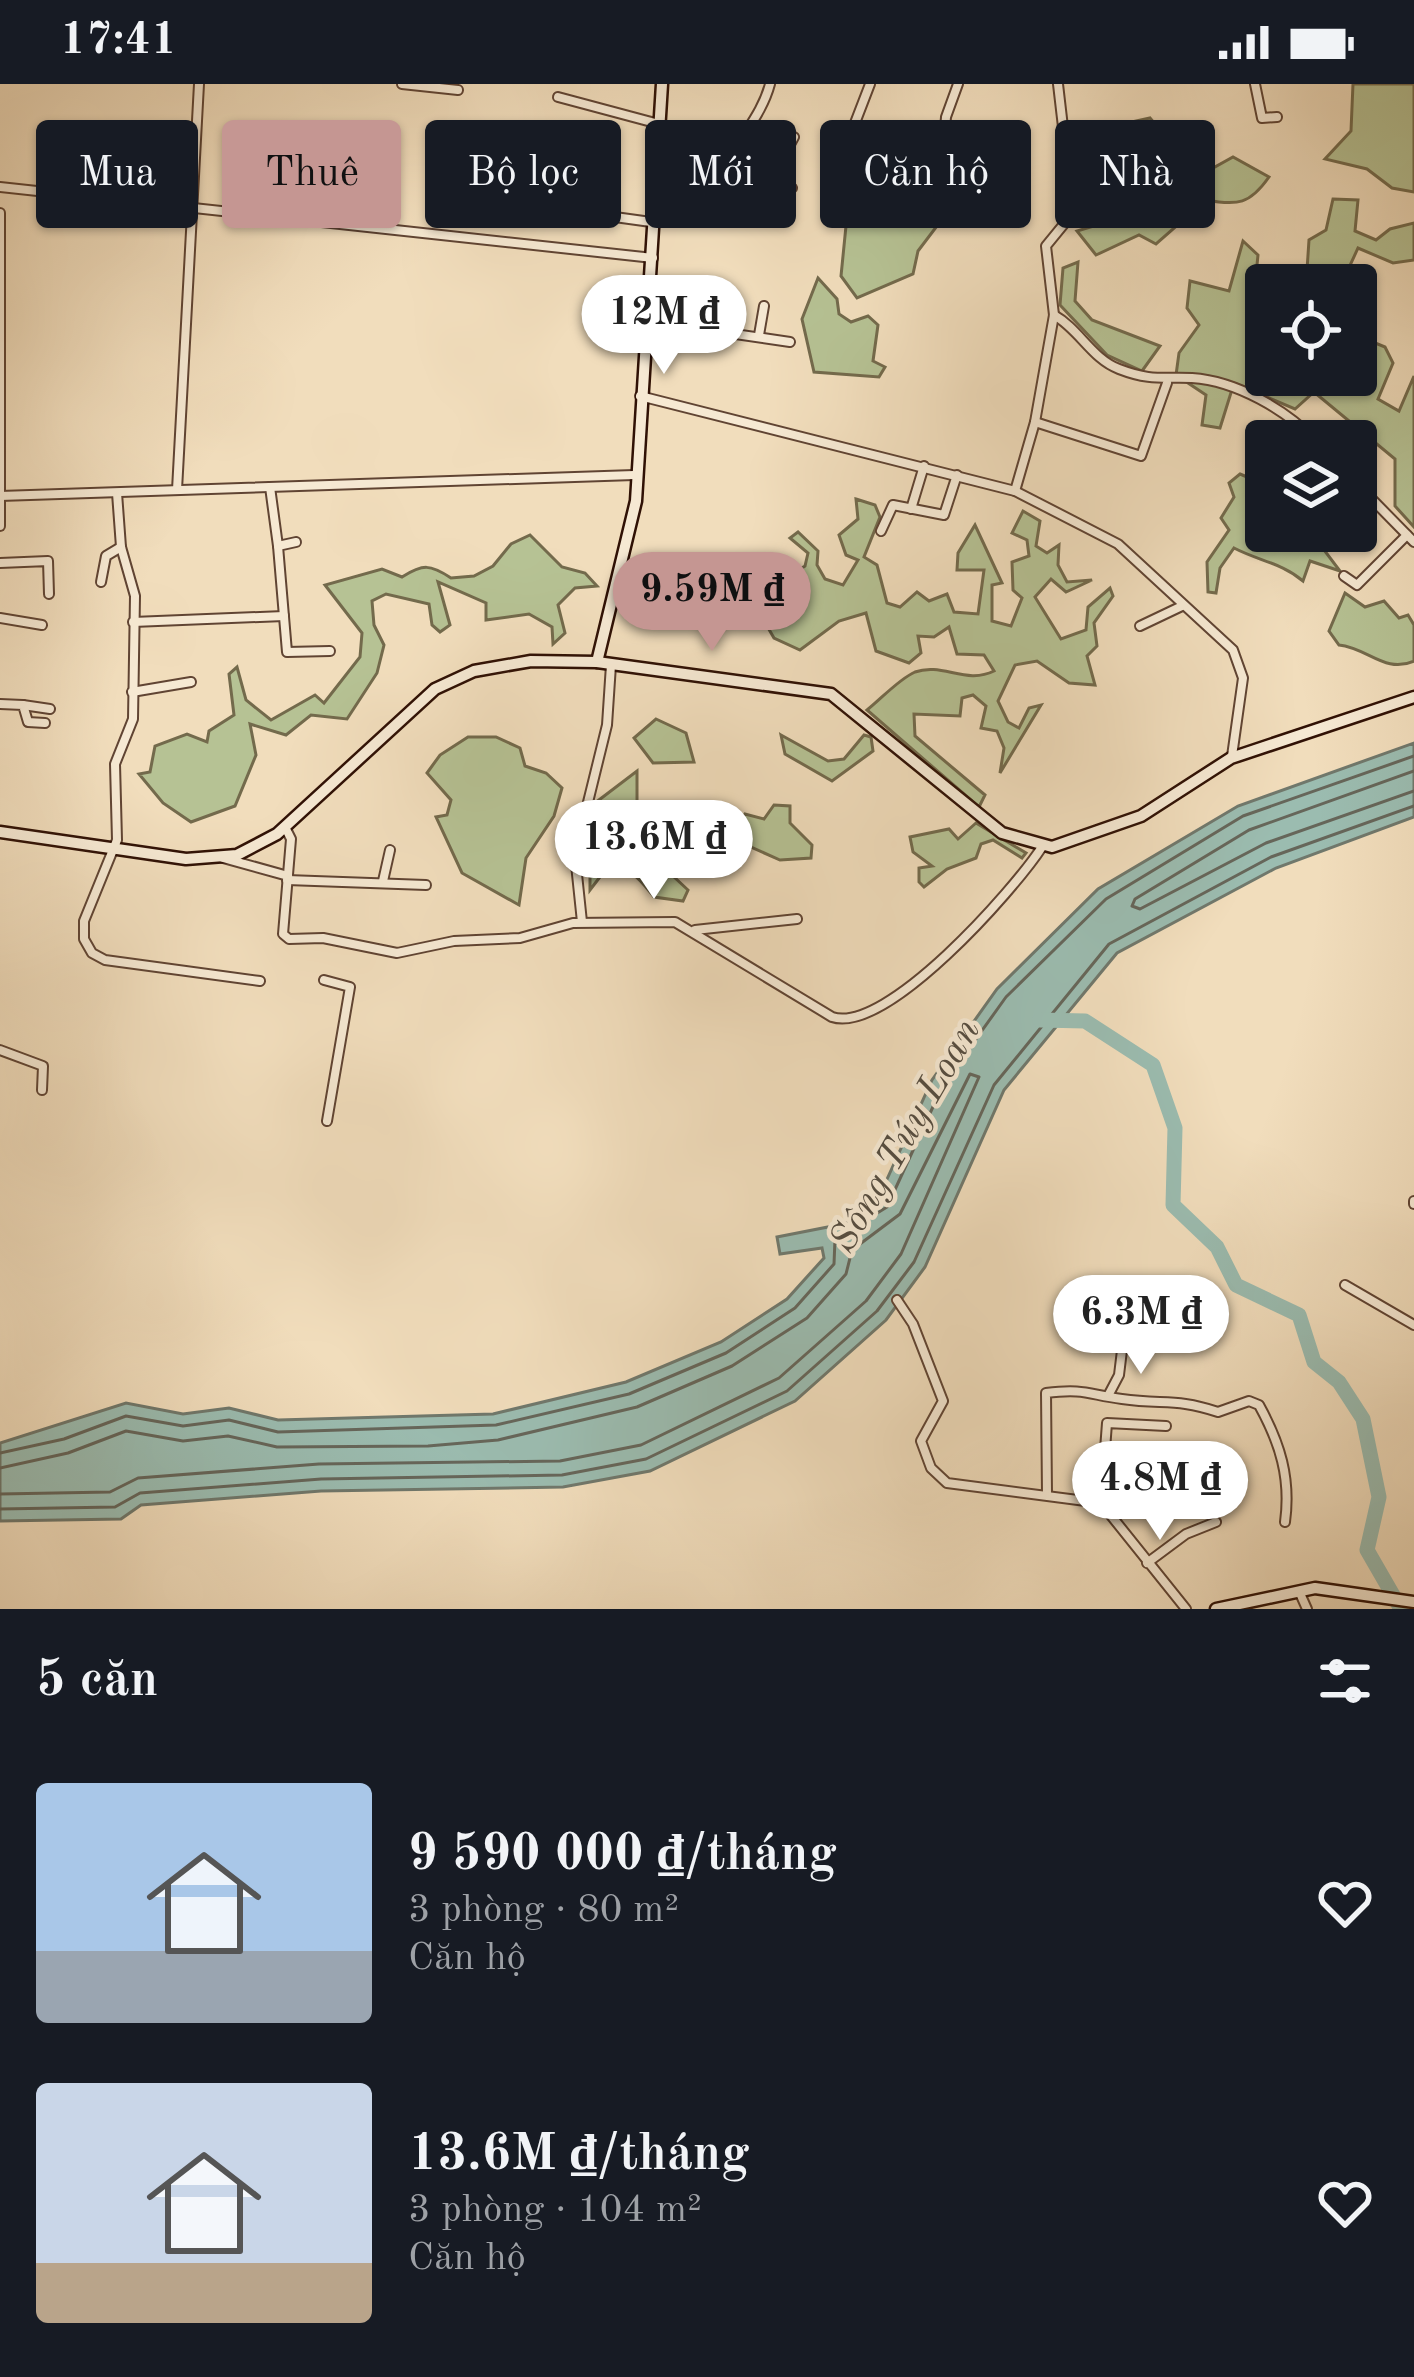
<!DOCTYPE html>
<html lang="vi">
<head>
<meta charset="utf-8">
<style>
	body { margin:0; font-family:"Old Standard TT",serif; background:#20242c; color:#f1f3f6; height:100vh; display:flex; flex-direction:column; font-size:45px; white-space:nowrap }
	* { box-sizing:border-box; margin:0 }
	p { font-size:39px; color:#9ea1a6 }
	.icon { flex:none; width:66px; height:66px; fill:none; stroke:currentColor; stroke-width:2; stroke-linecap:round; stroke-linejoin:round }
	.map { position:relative; height:1525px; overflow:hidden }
	.panel { display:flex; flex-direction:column; background:#171b24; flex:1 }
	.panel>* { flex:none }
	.guide { position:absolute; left:36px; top:36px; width:1344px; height:108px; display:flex; gap:24px }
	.buttons { position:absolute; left:1245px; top:180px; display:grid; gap:24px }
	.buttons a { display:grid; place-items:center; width:132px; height:132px; border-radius:12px; background:#171b24; box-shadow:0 3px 9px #0004; font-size:60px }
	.price { position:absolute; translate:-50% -102px; padding:0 27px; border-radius:42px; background:#fff; color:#222; font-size:39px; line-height:78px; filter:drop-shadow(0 3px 6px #0008) }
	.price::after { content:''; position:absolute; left:50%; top:72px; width:36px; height:27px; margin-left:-18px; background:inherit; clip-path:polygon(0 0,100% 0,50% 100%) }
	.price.current { background:#c59692; color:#111 }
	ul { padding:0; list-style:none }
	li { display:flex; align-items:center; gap:36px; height:300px; padding:0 36px }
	li span { display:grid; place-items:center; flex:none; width:336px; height:240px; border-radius:12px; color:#555 }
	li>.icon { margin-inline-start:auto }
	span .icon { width:144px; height:144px; fill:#fffc; stroke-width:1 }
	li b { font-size:51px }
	h2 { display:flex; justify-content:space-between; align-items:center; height:144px; padding:0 36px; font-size:51px }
	.tag { padding:0 42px; border-radius:12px; background:#171b24; box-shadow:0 3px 9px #0004; font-size:42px; line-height:108px }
	.tag.current { background:#c59692; color:#111 }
	.status { display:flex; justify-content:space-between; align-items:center; height:84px; padding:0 60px; background:#171b24; direction:ltr }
	.status svg { height:33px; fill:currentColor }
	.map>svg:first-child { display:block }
	.green { fill:#b6c294; stroke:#736a4c; stroke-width:3 }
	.water { fill:#9bbcb0; stroke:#70786c; stroke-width:3 }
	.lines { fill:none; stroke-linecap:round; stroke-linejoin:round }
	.shore { stroke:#66665a; stroke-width:3 }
	.river { stroke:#9bbcb0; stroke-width:15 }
	.street-casing { stroke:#604433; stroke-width:12 }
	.secondary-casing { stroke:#301105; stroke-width:15 }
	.street { stroke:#f6e9d3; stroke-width:8 }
	.secondary { stroke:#f6e9d3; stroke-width:10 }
	.labels { text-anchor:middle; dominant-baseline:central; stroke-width:9; stroke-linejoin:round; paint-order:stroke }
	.water-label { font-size:39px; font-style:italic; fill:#554d41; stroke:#f6e9d3 }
</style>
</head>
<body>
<div class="status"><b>17:41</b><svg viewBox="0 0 49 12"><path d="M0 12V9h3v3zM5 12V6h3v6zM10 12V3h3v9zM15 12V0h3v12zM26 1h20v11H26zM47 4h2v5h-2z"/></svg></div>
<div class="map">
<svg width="1414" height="1525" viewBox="0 0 1414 1525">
	<rect width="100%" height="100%" fill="#f1ddbc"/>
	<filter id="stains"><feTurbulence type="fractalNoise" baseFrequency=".00167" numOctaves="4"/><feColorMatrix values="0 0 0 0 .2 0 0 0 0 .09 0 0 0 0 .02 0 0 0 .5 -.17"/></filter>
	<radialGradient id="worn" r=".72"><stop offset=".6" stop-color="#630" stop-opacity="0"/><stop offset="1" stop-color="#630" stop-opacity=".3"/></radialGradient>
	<g class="green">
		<path d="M1353,0H1414V108L1392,104L1367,85L1325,75L1351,47Z"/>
		<path d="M1150,34L1160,46L1166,81L1184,92L1204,72L1213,84L1233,73L1269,93C1250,120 1238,122 1206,116L1156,160L1139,151L1096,171L1077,147L1097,141L1102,122L1137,71L1132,38Z"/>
		<path d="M1006,56L1014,68L999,87L987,135L946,130L918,167L913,190L857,214L841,192L846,142L835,126L837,95L850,93L895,131L922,112L950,113L968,103L992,61Z"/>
		<path d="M1333,115L1358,116L1355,147L1376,156L1390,145L1414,139V176L1393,179L1358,164L1347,188L1355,201H1306L1309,156L1326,146Z"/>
		<path d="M1243,157L1258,171L1254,210L1266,217V291H1356V203L1363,254L1385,263L1393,279L1378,315L1399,327L1414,292V443L1395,422V375L1314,308L1295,325L1234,299L1220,344L1202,341L1206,311L1176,291L1179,269L1199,241L1187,224L1190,197L1229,207Z"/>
		<path d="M1078,178L1075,217L1092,236L1160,262L1142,287L1107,271L1060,221L1063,184Z"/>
		<path d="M818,194L837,215L839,230L851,238L868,232L878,241L873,277L885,283L879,293L814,288L802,235Z"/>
		<path d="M1240,390L1266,401L1250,411L1247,432L1256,442L1318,447V458L1340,487L1310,477L1303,497C1282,479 1259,477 1234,464L1220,484L1216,509L1208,508L1207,478L1229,446L1221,434L1234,413L1229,399Z"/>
		<path d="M856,415L875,421L880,433L864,473L877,481L887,519L900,523L917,508L929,517L947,510L954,528L978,530L984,486H957L958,469L975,441L1002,499L992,501V537L1011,542L1022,514L1013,506L1012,478L1029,472L1027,456L1012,449L1023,427L1040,437L1036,462L1047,469L1059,461L1058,481L1067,498L1092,496L1066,508L1051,495L1035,513L1061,555L1086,546L1088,523L1110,504L1113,512L1094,539L1097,562L1087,572L1095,601L1069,599L1037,577L1015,581L998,617L1008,638L1019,644L1029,624L1041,621L1000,689L1004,664L997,647L981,644L986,622L973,611L962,614L960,632L914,630L915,652L985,711L979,723L867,626C881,615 899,595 915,588C942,578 966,601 994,587L984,571L957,570L949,543L934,553L918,552L921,569L909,579L876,567L866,529L839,537L800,566L774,554L767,542L789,539L792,529L750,518L734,498L742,480L771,483L784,495L805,482L808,469L790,454L798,448L818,467L817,481L825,495L843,501L858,476L846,471L839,451L858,435Z"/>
		<path d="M530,451L562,483L585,489L597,502L575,504L558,521L565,549L553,560L552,543L529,530L486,536V519L438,498L450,541L440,548L432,541L429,520L386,510L372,517L374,541L384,561L377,589L347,635L311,631L286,651L250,640L256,671L235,722L191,738L163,719L139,690L150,688L155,662L187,650L207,658L209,647L234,631L229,590L237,583L246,616L271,636L315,611L324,619L360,573L362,549L325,501L382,485L402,493C423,480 430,480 451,494L474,492L493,482L511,460Z"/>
		<path d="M1345,509L1365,523L1384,517L1399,534L1408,531L1414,541V577C1385,590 1368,564 1339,561L1329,547Z"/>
		<path d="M656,635L686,649L694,678L653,679L634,654Z"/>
		<path d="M781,651L828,677L844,675L864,651L871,653L873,667L832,697L785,670Z"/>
		<path d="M468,653H496L520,664L525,682L546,689L562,704L554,732L526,774L519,821L462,789L436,733L447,731L451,716L427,689L440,671Z"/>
		<path d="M637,687V721L655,739L657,777L688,806L683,817L654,813C638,793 633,784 606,785L590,806V770L600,758L595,719Z"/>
		<path d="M774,721L790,722V739L812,761L811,774L780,776L735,756L724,774L687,773L675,754L734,749L745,730L764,735Z"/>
		<path d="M976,739L1026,769L1022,774L993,756L981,760L976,774L947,785L924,803L919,798V784L932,782L913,768L910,753L949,745L958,755Z"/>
	</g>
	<path class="water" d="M1414,659V733L1276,784L1117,869L1004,1006L925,1183L886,1236L795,1317L650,1387L563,1403L321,1407L141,1421L121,1435L0,1437V1359L126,1319L183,1330L229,1324L278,1336L493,1330L626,1298L721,1258L787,1215L824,1174L822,1164L780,1170L777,1153L843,1140L878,1115L932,996L997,905L1098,805L1238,722Z"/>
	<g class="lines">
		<g class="shore">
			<path d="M1414,687L1249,746L1135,815L1132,822L1140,825L1266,759L1414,707"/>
			<path d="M0,1369L64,1355L126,1332L183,1342L229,1336L278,1348L496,1341L629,1310L726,1269L795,1224L834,1180L835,1155L887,1123L943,1001L1006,913L1106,815L1243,732L1414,672"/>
			<path d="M0,1384L68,1369L126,1347L183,1357L228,1352L277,1363L428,1362L498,1356L637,1323L732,1282L807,1234L846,1190L852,1166L900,1130L970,990L979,993L901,1170L866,1217L779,1294L641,1361L560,1377L319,1380L138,1394L110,1408L0,1410"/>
			<path d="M0,1425L115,1423L140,1409L321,1395L562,1391L646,1375L787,1307L877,1227L914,1178L994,1001L1109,860L1271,773L1414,722"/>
		</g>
		<path class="river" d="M1040,936L1085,937L1153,981L1175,1044L1173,1121L1217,1163L1236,1201L1299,1231L1314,1278L1339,1298L1363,1335L1379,1413L1367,1466L1401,1525"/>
		<g class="street-casing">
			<g id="street">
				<path d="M402,0L458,6"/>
				<path d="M870,0L845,65L850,74L892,86"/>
				<path d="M1255,0L1262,34L1277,33"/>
				<path d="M558,13L659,40"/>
				<path d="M656,91L763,111L794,53"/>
				<path d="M721,101C729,62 760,38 770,0"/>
				<path d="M772,101L792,104"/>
				<path d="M0,103L653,174"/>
				<path d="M564,126L651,138"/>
				<path d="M0,129V442"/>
				<path d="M906,131L942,81L946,33L958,0"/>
				<path d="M1054,231C1079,245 1092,275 1119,285C1150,297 1162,293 1192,294C1237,297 1286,326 1316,357"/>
				<path d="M646,237L790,258"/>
				<path d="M759,251L764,222"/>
				<path d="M640,312L1015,407L1118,460L1233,566L1243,594L1232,672"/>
				<path d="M1035,338L1141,372L1167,299"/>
				<path d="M1356,399L1414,458"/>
				<path d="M270,403L278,462"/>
				<path d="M177,406L199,0"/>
				<path d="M1015,407L1035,338L1054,231L1046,162L1073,129L1058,0"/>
				<path d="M117,409L121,463L135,512L133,635L115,680L117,756L84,837V855L92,869L105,876L260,897"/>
				<path d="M0,412L634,391"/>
				<path d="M911,425L924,382"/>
				<path d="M881,447L893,421L944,431L957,391"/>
				<path d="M296,458L278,462L287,568L330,567"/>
				<path d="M0,479L48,477L49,510"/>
				<path d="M1344,492L1357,501L1407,451"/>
				<path d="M101,498L106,472L121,463"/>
				<path d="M0,534L42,541"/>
				<path d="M133,538L284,532"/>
				<path d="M1140,542L1182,522"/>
				<path d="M132,608L191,598"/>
				<path d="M0,620L23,621L28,638L45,639"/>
				<path d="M23,621L50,625"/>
				<path d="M285,743L291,755L283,850L289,855L323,854L397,869L454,857L520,854L573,839L675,838L832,933C886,951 1014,806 1042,763"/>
				<path d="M223,774L288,792"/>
				<path d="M287,796L426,801"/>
				<path d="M383,797L390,766"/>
				<path d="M582,838L575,771L607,641L611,581"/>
				<path d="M695,846L797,835"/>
				<path d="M324,896L350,903L327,1037"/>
				<path d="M0,966L43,982L42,1006"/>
				<path d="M1414,1117V1120"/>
				<path d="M1345,1201L1414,1241"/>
				<path d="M897,1216L913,1240L943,1317L921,1357L931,1384L947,1399L1101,1419"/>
				<path d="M1109,1310L1119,1291L1123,1258"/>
				<path d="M1166,1342L1107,1339L1101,1419L1186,1525"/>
				<path d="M1047,1410L1046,1309C1086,1304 1089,1311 1122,1315C1164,1321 1176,1314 1218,1328L1249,1317L1259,1321C1280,1359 1291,1394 1285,1438"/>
				<path d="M1147,1479L1186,1450L1216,1438"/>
				<path d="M1299,1507L1307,1525"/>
			</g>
		</g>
		<g class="secondary-casing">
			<g id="secondary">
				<path d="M597,578L636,417L662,0"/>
				<path d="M0,748L186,775L237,771L277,750L435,605L474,587L531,577L597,578L831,610L1002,749L1052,763L1141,732L1231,674L1414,613"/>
				<path d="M1216,1525L1315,1504L1414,1518"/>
			</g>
		</g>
		<use href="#street" class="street"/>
		<use href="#secondary" class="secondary"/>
	</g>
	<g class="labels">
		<g class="water-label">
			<text transform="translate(906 1052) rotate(-60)">Sông Túy Loan</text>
		</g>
	</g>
	<rect width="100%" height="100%" filter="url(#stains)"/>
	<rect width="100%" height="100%" fill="url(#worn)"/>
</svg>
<div class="buttons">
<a><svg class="icon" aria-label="locate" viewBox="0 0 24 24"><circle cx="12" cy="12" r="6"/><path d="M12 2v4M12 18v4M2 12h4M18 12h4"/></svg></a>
<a><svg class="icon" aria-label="layers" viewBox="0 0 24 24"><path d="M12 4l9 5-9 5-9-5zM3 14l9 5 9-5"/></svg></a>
</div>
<b class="price" style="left:664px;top:293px">12M ₫</b>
<b class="price current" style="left:712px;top:570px">9.59M ₫</b>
<b class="price" style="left:654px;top:818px">13.6M ₫</b>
<b class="price" style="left:1141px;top:1293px">6.3M ₫</b>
<b class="price" style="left:1160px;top:1459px">4.8M ₫</b>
<div class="guide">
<a class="tag">Mua</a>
<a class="tag current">Thuê</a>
<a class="tag">Bộ lọc</a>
<a class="tag">Mới</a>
<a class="tag">Căn hộ</a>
<a class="tag">Nhà</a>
</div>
</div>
<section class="panel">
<h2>5 căn<svg class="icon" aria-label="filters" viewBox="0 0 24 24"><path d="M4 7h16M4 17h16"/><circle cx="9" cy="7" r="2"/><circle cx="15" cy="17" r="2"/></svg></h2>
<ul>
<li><span style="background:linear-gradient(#a9c7e8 70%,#9aa5b1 0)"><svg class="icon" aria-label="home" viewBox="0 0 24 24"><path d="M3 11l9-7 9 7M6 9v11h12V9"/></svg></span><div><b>9 590 000 ₫/tháng</b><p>3 phòng · 80 m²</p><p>Căn hộ</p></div><svg class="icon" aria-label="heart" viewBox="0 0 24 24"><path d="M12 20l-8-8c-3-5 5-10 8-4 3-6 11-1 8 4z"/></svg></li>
<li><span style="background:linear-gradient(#c9d6e8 75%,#b9a48a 0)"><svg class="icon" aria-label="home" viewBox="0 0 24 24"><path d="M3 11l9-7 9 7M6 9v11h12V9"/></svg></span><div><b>13.6M ₫/tháng</b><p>3 phòng · 104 m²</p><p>Căn hộ</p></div><svg class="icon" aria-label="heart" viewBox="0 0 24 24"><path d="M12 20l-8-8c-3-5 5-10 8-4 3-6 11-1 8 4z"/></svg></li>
</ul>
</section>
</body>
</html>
